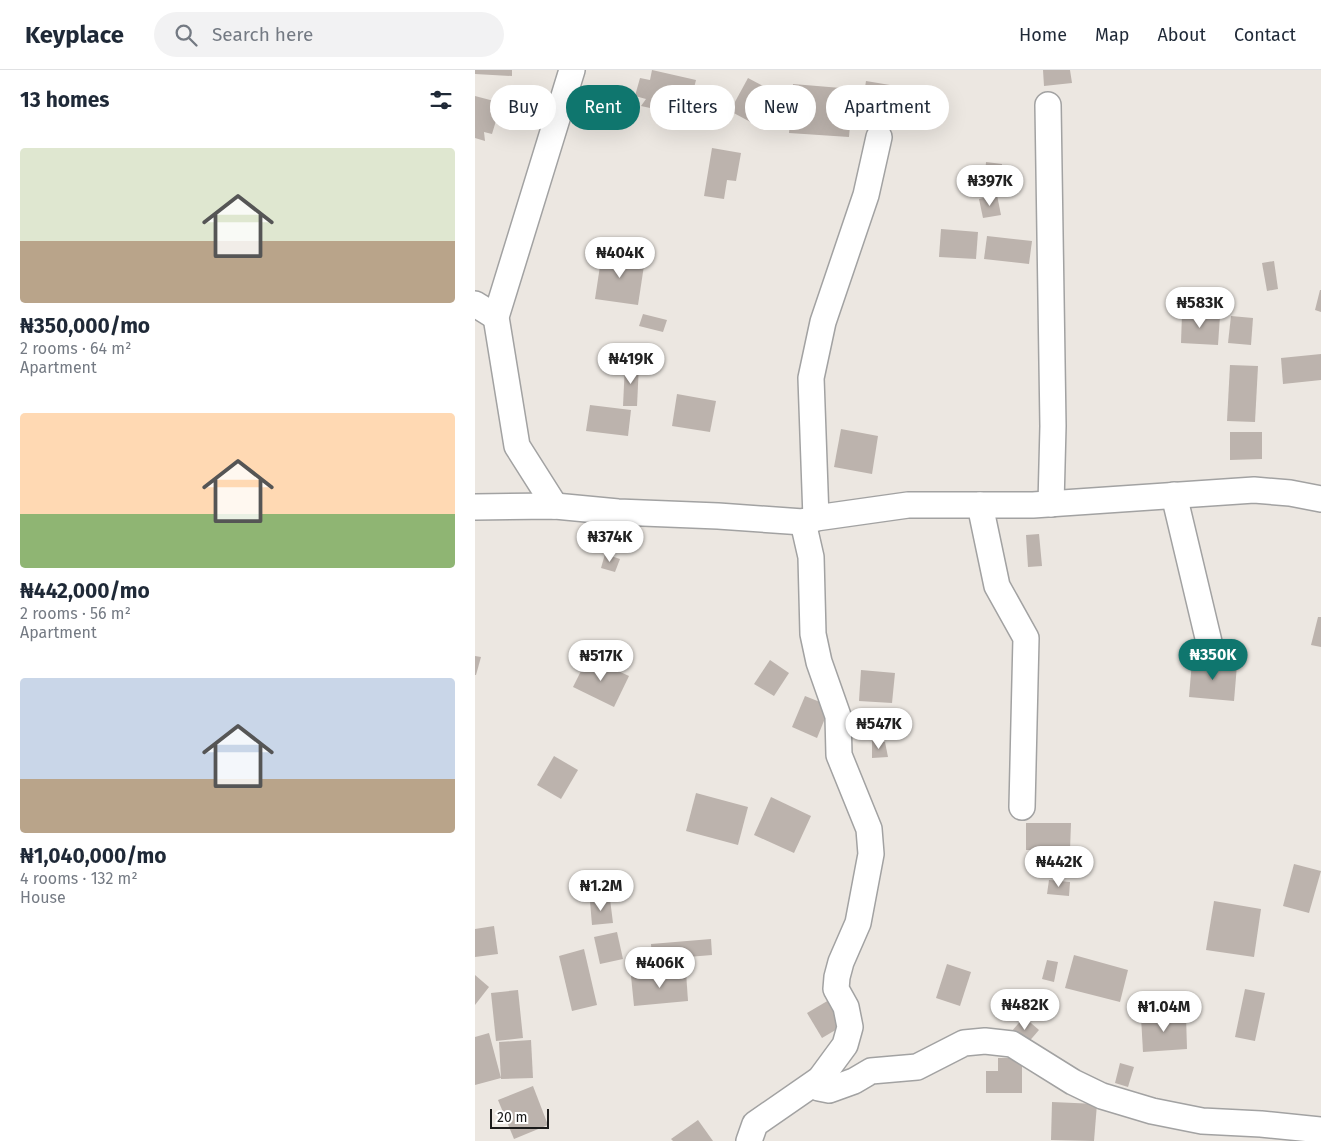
<!DOCTYPE html>
<html lang="en">
<head>
<meta charset="utf-8">
<style>
	body { margin:0; font-family:"Fira Sans",sans-serif; background:#f2f2f3; color:#1f2937; height:100vh; display:flex; flex-direction:column; font-size:19px; white-space:nowrap }
	* { box-sizing:border-box; margin:0 }
	p { font-size:16px; color:#747a83 }
	.icon { flex:none; width:28px; height:28px; fill:none; stroke:currentColor; stroke-width:2; stroke-linecap:round; stroke-linejoin:round }
	.map { position:relative; flex:1; overflow:hidden }
	.panel { display:flex; flex-direction:column; background:#fff; width:475px }
	.panel>* { flex:none }
	.hud { position:absolute; left:15px; top:15px; width:475px; height:45px; display:flex; gap:10px }
	.scale { position:absolute; left:15px; bottom:12px; width:59px; box-sizing:border-box; padding-left:5px; border:2px solid #1b1b1b; border-top:0; font-size:14px; line-height:18px; white-space:nowrap; color:#1b1b1b; -webkit-text-stroke:4px #fff; paint-order:stroke }
	.price { position:absolute; translate:-50% -42px; padding:0 11px; border-radius:18px; background:#fff; color:#222; font-size:16px; line-height:32px; filter:drop-shadow(0 1px 2px #0008) }
	.price::after { content:''; position:absolute; left:50%; top:30px; width:15px; height:11px; margin-left:-8px; background:inherit; clip-path:polygon(0 0,100% 0,50% 100%) }
	.price.current { background:#0f766e; color:#fff }
	ul { padding:0; list-style:none }
	li { display:grid; align-content:center; gap:10px; height:265px; padding:0 20px }
	li span { display:grid; place-items:center; height:155px; border-radius:5px; color:#555 }
	li>.icon { margin-inline-start:auto }
	span .icon { width:90px; height:90px; fill:#fffc; stroke-width:1 }
	li b { font-size:21px }
	h2 { display:flex; justify-content:space-between; align-items:center; height:60px; padding:0 20px; font-size:21px }
	.pill { padding:0 18px; border-radius:22px; background:#fff; box-shadow:0 5px 20px #0002; font-size:18px; line-height:45px }
	.pill.current { background:#0f766e; color:#fff }
	header { display:flex; align-items:center; gap:30px; box-sizing:border-box; height:70px; padding:0 25px; background:#fff; border-bottom:1px solid #e0e1e3 }
	header strong { font-size:24px }
	nav { display:flex; gap:28px; margin-inline-start:auto; font-size:18px }
	.search { width:350px; height:45px; background:#f2f2f3; display:flex; align-items:center; gap:12px; box-sizing:border-box; padding:0 18px; border-radius:28px; color:#747a83; font-size:19px }
	main { display:flex; flex:1; min-height:0 }
	.map>svg:first-child { display:block }
	.building { fill:#bcb3ad }
	.lines { fill:none; stroke-linecap:round; stroke-linejoin:round }
	.minor-casing { stroke:#a2a2a2; stroke-width:28 }
	.minor { stroke:#fff; stroke-width:25 }
</style>
</head>
<body>
<header>
<strong>Keyplace</strong>
<div class="search"><svg class="icon" aria-label="search" viewBox="0 0 24 24"><circle cx="10" cy="10" r="6"/><path d="M15 15l6 6"/></svg>Search here</div>
<nav><a>Home</a><a>Map</a><a>About</a><a>Contact</a></nav>
</header>
<main>
<section class="panel">
<h2>13 homes<svg class="icon" aria-label="filters" viewBox="0 0 24 24"><path d="M4 7h16M4 17h16"/><circle cx="9" cy="7" r="2"/><circle cx="15" cy="17" r="2"/></svg></h2>
<ul>
<li><span style="background:linear-gradient(#dfe7d0 60%,#b9a48a 0)"><svg class="icon" aria-label="home" viewBox="0 0 24 24"><path d="M3 11l9-7 9 7M6 9v11h12V9"/></svg></span><div><b>₦350,000/mo</b><p>2 rooms · 64 m²</p><p>Apartment</p></div></li>
<li><span style="background:linear-gradient(#ffd9b3 65%,#8fb573 0)"><svg class="icon" aria-label="home" viewBox="0 0 24 24"><path d="M3 11l9-7 9 7M6 9v11h12V9"/></svg></span><div><b>₦442,000/mo</b><p>2 rooms · 56 m²</p><p>Apartment</p></div></li>
<li><span style="background:linear-gradient(#c9d6e8 65%,#b9a48a 0)"><svg class="icon" aria-label="home" viewBox="0 0 24 24"><path d="M3 11l9-7 9 7M6 9v11h12V9"/></svg></span><div><b>₦1,040,000/mo</b><p>4 rooms · 132 m²</p><p>House</p></div></li>
</ul>
</section>
<div class="map">
<svg width="846" height="1071" viewBox="0 0 846 1071">
	<rect width="100%" height="100%" fill="#ece7e1"/>
	<g class="building">
		<path d="M0,0H37V6L0,4Z"/>
		<path d="M177,0L221,10L212,46L166,36L171,29L160,26L165,8L175,10Z"/>
		<path d="M568,0H595L597,13L569,16Z"/>
		<path d="M273,8L301,23L283,56L255,41Z"/>
		<path d="M391,11L421,16L416,47L386,42Z"/>
		<path d="M318,14L378,19L374,67L314,63Z"/>
		<path d="M0,26L19,31L15,42L23,44L17,64L9,62L10,71L0,68Z"/>
		<path d="M237,78L266,83L261,111L252,110L249,129L229,126Z"/>
		<path d="M511,92L527,94L526,106L510,105Z"/>
		<path d="M522,125L526,145L508,148L504,129Z"/>
		<path d="M466,159L503,162L501,189L464,187Z"/>
		<path d="M512,166L557,171L554,194L509,189Z"/>
		<path d="M127,183L170,189L163,235L120,229Z"/>
		<path d="M799,191L803,219L792,221L787,193Z"/>
		<path d="M845,220H846V242L840,240Z"/>
		<path d="M728,221L729,231L703,234L702,223Z"/>
		<path d="M168,244L192,250L188,262L164,256Z"/>
		<path d="M707,244L745,246L743,275L706,273Z"/>
		<path d="M756,246L778,248L776,275L753,273Z"/>
		<path d="M846,284V310L808,314L806,288Z"/>
		<path d="M150,294H164L162,336H148Z"/>
		<path d="M755,295L783,296L780,352L752,351Z"/>
		<path d="M202,324L241,331L235,362L197,356Z"/>
		<path d="M115,335L156,340L153,366L111,361Z"/>
		<path d="M366,359L403,366L397,404L359,397Z"/>
		<path d="M755,362H787V389L755,390Z"/>
		<path d="M564,464L567,496L553,497L551,465Z"/>
		<path d="M130,484L145,489L140,502L126,498Z"/>
		<path d="M843,547H846V577L836,575Z"/>
		<path d="M0,586L6,587L1,605H0Z"/>
		<path d="M113,587L154,606L139,637L98,617Z"/>
		<path d="M295,590L314,603L299,626L279,614Z"/>
		<path d="M717,591L762,595L759,631L714,627Z"/>
		<path d="M386,600L420,603L417,633L384,631Z"/>
		<path d="M330,626L355,636L342,668L317,657Z"/>
		<path d="M397,671L410,672L413,687L397,688Z"/>
		<path d="M79,686L103,700L86,729L62,715Z"/>
		<path d="M221,723L273,737L263,775L211,761Z"/>
		<path d="M296,727L336,746L319,783L279,765Z"/>
		<path d="M551,753H596L595,780H551Z"/>
		<path d="M819,794L846,801L834,843L808,836Z"/>
		<path d="M574,810L595,812L594,826L572,824Z"/>
		<path d="M135,829L138,853L117,855L115,831Z"/>
		<path d="M739,831L786,839L779,887L731,880Z"/>
		<path d="M19,856L23,884L0,887V859Z"/>
		<path d="M142,862L148,889L125,894L119,867Z"/>
		<path d="M236,869L237,885L177,890L176,874Z"/>
		<path d="M109,879L122,935L97,941L84,886Z"/>
		<path d="M599,885L653,900L645,932L590,918Z"/>
		<path d="M572,890L583,892L579,912L567,909Z"/>
		<path d="M472,894L496,902L485,936L461,928Z"/>
		<path d="M211,902L213,931L159,936L156,906Z"/>
		<path d="M0,905L14,917L0,935Z"/>
		<path d="M770,919L790,923L780,971L760,967Z"/>
		<path d="M43,920L48,968L21,971L16,923Z"/>
		<path d="M354,930L369,955L347,968L332,943Z"/>
		<path d="M711,945L712,979L668,982L666,947Z"/>
		<path d="M549,947L564,960L551,975L536,962Z"/>
		<path d="M14,963L26,1008L0,1015V967Z"/>
		<path d="M56,970L58,1008L26,1009L24,972Z"/>
		<path d="M523,988H547V1023H511V1001H523Z"/>
		<path d="M645,993L659,997L653,1017L640,1013Z"/>
		<path d="M58,1016L73,1055L39,1069L23,1030Z"/>
		<path d="M577,1032L622,1034L619,1071L576,1070Z"/>
		<path d="M223,1050L238,1071H198L196,1069Z"/>
	</g>
	<g class="lines">
		<g class="minor-casing">
			<g id="minor">
				<path d="M573,35L578,356L576,434"/>
				<path d="M0,234L21,247"/>
				<path d="M699,425L734,572"/>
				<path d="M505,435L522,516L551,568L547,737"/>
				<path d="M80,436L42,376L21,247L97,0"/>
				<path d="M0,437L80,436L143,442L243,446L328,452L341,448L433,435H558L779,420L815,423L846,429"/>
				<path d="M341,448L336,308L348,252L391,125L404,67"/>
				<path d="M345,1009L344,1018L354,1020L379,1011L396,1001L442,997L489,973L510,971L537,974L598,1012L627,1026L677,1041L727,1051L786,1054L846,1060"/>
				<path d="M274,1071L280,1054L345,1009L370,975L375,957L371,937L361,919L362,907L366,892L383,853L396,784L394,759L364,685L363,646L344,592L338,564L336,487L328,452"/>
			</g>
		</g>
		<use href="#minor" class="minor"/>
	</g>
</svg>
<div class="scale">20 m</div>
<b class="price" style="left:515px;top:137px">₦397K</b>
<b class="price" style="left:145px;top:209px">₦404K</b>
<b class="price" style="left:725px;top:259px">₦583K</b>
<b class="price" style="left:156px;top:315px">₦419K</b>
<b class="price" style="left:135px;top:493px">₦374K</b>
<b class="price current" style="left:738px;top:611px">₦350K</b>
<b class="price" style="left:126px;top:612px">₦517K</b>
<b class="price" style="left:404px;top:680px">₦547K</b>
<b class="price" style="left:584px;top:818px">₦442K</b>
<b class="price" style="left:126px;top:842px">₦1.2M</b>
<b class="price" style="left:185px;top:919px">₦406K</b>
<b class="price" style="left:550px;top:961px">₦482K</b>
<b class="price" style="left:689px;top:963px">₦1.04M</b>
<div class="hud">
<a class="pill">Buy</a>
<a class="pill current">Rent</a>
<a class="pill">Filters</a>
<a class="pill">New</a>
<a class="pill">Apartment</a>
</div>
</div>
</main>
</body>
</html>
